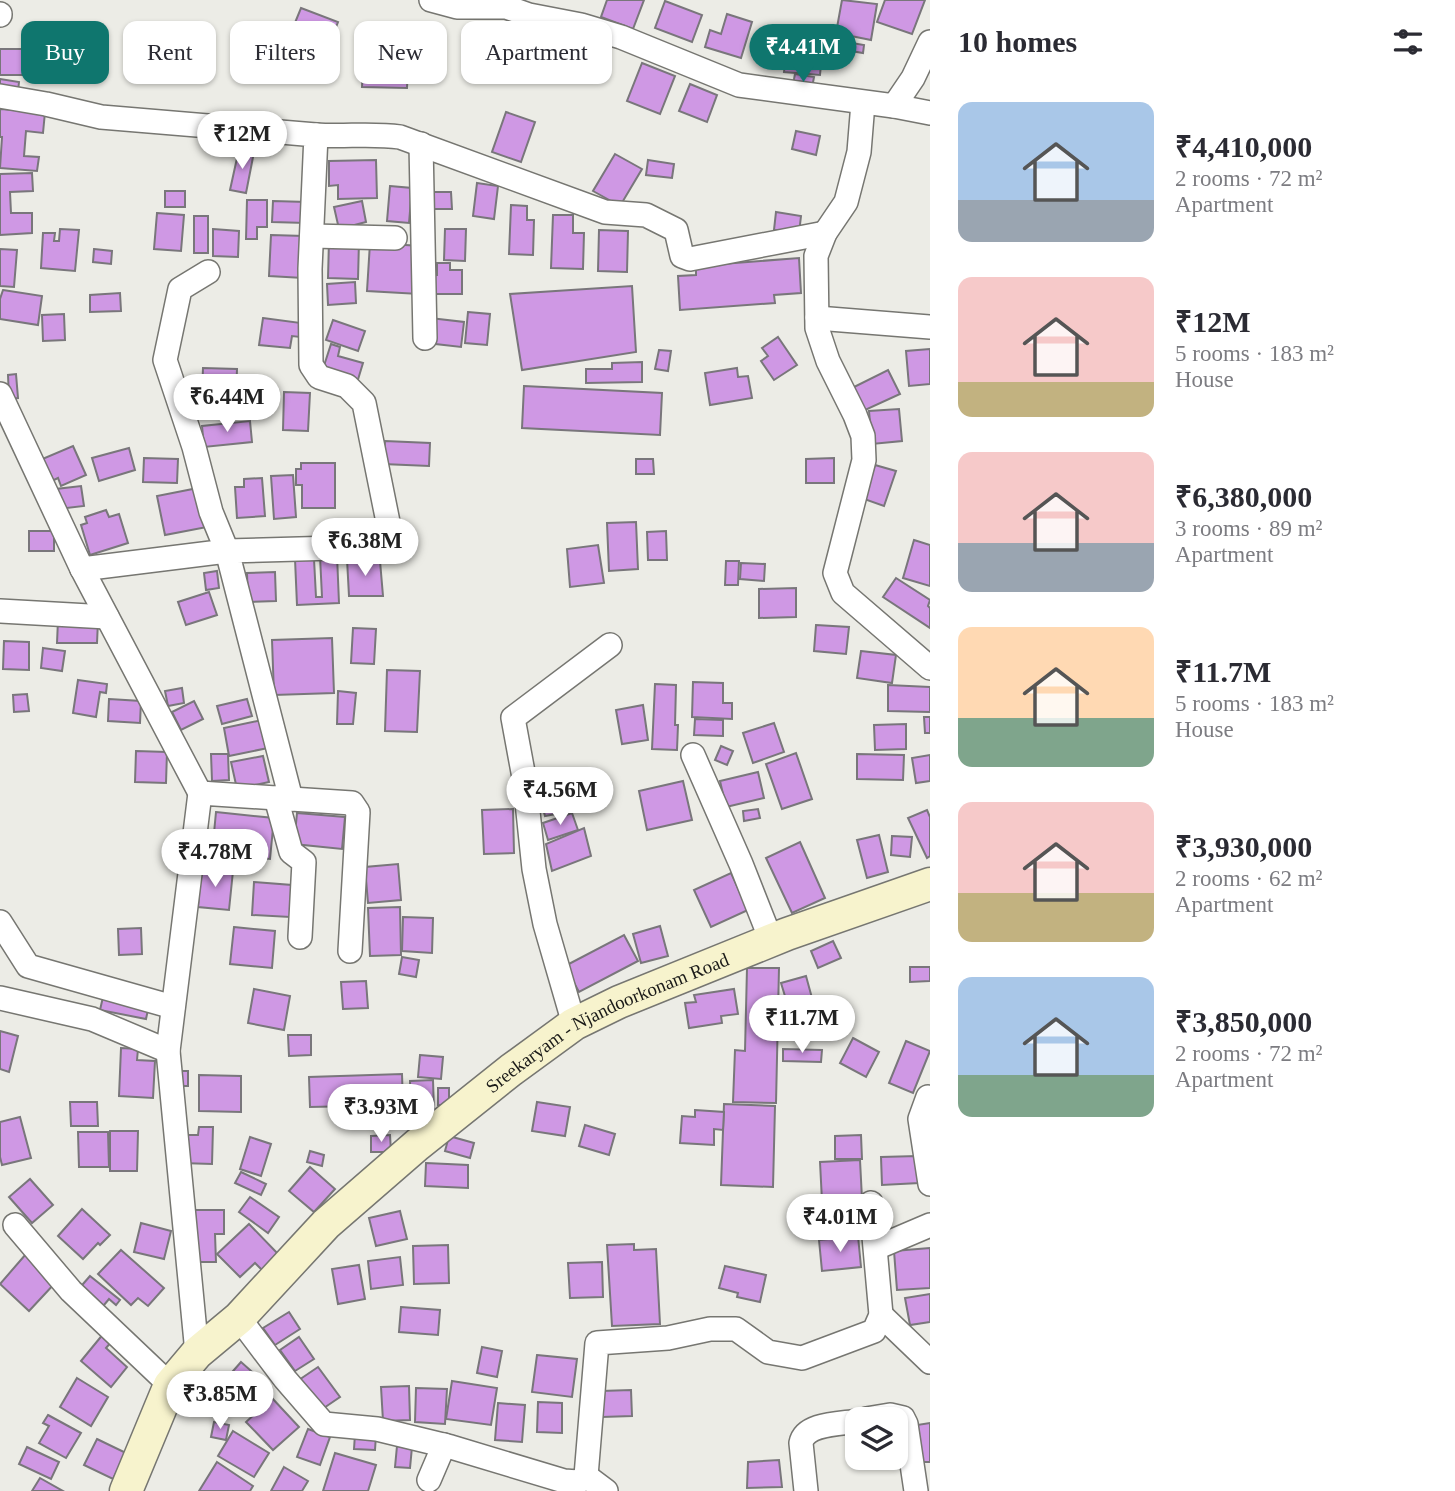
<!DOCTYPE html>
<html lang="en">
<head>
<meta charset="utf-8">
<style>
	body { margin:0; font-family:"Times New Roman",serif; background:#f2f2f3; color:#2b2b33; height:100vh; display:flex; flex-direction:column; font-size:26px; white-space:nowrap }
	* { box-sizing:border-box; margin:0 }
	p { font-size:23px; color:#7c7c81 }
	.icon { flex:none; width:38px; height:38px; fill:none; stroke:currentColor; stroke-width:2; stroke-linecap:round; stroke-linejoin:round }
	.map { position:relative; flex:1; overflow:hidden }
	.panel { display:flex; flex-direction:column; background:#fff; width:525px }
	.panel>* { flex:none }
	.hud { position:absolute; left:21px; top:21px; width:665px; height:63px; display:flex; gap:14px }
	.controls { position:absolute; left:845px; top:1407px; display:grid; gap:14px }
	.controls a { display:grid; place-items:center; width:63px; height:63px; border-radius:14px; background:#fff; box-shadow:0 2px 5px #0004; font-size:35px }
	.price { position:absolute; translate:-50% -60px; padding:0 16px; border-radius:24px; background:#fff; color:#222; font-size:23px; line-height:46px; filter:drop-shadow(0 2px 4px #0008) }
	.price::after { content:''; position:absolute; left:50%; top:42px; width:21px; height:16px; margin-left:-10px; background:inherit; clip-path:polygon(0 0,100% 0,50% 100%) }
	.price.selected { background:#0f766e; color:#fff }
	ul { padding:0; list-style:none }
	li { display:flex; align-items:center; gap:21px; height:175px; padding:0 28px }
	li span { display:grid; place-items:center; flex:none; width:196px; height:140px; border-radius:14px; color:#555 }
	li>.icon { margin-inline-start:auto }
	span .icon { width:84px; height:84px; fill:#fffc; stroke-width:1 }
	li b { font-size:30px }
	h2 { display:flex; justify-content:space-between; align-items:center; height:84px; padding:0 28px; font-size:30px }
	.chip { padding:0 24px; border-radius:14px; background:#fff; box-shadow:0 2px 5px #0004; font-size:24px; line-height:63px }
	.chip.selected { background:#0f766e; color:#fff }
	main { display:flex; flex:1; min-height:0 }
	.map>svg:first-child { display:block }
	.building { fill:#cf98e4; stroke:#79767b; stroke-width:2 }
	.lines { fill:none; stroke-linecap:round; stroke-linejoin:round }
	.street-casing { stroke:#767671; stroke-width:26 }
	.secondary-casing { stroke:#767671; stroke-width:35 }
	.street { stroke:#fff; stroke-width:23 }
	.secondary { stroke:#f7f3cd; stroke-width:32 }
	.labels { text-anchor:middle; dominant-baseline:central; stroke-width:6; stroke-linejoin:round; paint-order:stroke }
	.street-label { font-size:19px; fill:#1a1a18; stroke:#faf9f4 }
</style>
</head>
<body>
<main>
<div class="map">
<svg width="930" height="1491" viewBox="0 0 930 1491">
	<rect width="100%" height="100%" fill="#ecece6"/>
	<g class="building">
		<path d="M607,0H644L633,29L601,17Z"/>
		<path d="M842,0L877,4L871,40L836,33Z"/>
		<path d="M885,0H925L912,34L877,22Z"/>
		<path d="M665,1L702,15L692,42L655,28Z"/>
		<path d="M301,8L338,22L329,45L292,30Z"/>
		<path d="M727,14L752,22L741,58L705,47L710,30L721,34Z"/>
		<path d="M789,30L824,34L820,75L784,72Z"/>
		<path d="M840,41L864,45L863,53L839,49Z"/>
		<rect x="0" y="49" width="30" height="26"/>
		<path d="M642,63L675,76L660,114L627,101Z"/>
		<path d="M363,64L408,65L407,88L362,87Z"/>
		<path d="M795,74L814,77L811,93L792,90Z"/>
		<path d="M0,79L19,82L18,91L0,87Z"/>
		<path d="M690,84L717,95L707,122L679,111Z"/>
		<path d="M0,109L45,112L43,133L26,131L24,156L39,157L37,171L0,168L2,137H0Z"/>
		<path d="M506,112L535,122L521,162L492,152Z"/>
		<path d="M796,131L820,136L816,155L792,149Z"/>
		<path d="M239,149L254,152L246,193L230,190Z"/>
		<path d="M615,154L642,169L620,206L593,191Z"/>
		<path d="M376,160L377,198L338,199V185L329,186V161Z"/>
		<path d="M648,160L674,164L672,178L646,175Z"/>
		<path d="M32,173L33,191L10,192L11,213H32V233L0,235V174Z"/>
		<path d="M477,183L498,186L494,219L473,216Z"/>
		<path d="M390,186L412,188L409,223L387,221Z"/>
		<rect x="165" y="191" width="20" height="16"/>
		<path d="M430,192H451L452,209H431Z"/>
		<path d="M247,200H267V227H257V239H246Z"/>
		<path d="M273,201L307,202L306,223L272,222Z"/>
		<path d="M362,201L366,222L339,229L334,207Z"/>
		<path d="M511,205L527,206V220H534L533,255L509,254Z"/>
		<path d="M776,212L801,216L799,233L774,230Z"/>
		<path d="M157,213L184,215L181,251L154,249Z"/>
		<path d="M553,215H573V233H584L583,269L551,268Z"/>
		<rect x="194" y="216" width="14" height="37"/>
		<path d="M60,229L79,230L75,271L41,268L43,233H55L54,241H59Z"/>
		<path d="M213,229L239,231L238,257L213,256Z"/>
		<path d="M445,229H466L465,261L444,260Z"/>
		<path d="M599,230L628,231L627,272L598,271Z"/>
		<path d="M271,235L304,236L303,278L269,276Z"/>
		<path d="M329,240L359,241L358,279L328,278Z"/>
		<path d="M370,243L422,246L419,294L367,291Z"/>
		<path d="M0,249L17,250L14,287L0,286Z"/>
		<path d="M94,249L112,251L111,264L93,262Z"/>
		<path d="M799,258L801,293L774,295L775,303L680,310L678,276L696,275V266Z"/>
		<path d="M437,263H450V270H462V294H431V275H437Z"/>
		<path d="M355,282L356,303L328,305L327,284Z"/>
		<path d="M632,286L636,352L522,370L510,294Z"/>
		<path d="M3,290L42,296L38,325L0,319V299Z"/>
		<path d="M120,293L121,311L90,312V295Z"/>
		<path d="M468,312L490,314L487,345L465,343Z"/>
		<path d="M64,314L65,340L43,341L42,315Z"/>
		<path d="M263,318L301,323L300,337L292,336L290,348L259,345Z"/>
		<path d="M430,318L464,322L461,347L427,343Z"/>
		<path d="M333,320L365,331L358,351L326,340Z"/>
		<path d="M778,337L797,365L774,380L761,361L768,356L762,348Z"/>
		<path d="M331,344L340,347L338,356L363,363L356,386L321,375Z"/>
		<path d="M930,349V384L909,386L906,351Z"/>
		<path d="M659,350L671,351L668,371L655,369Z"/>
		<path d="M642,362V382L586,383V369H612V363Z"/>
		<path d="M203,368L237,369L236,396L202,394Z"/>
		<path d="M737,368L738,377L748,376L752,398L710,405L705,373Z"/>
		<path d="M888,370L900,394L863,411L852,388Z"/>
		<path d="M16,374L18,398L9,399L8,375Z"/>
		<path d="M524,386L662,393L660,435L522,428Z"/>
		<path d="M284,392L310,393L308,431L283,430Z"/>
		<path d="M899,409L902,441L872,444L869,411Z"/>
		<path d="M250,421L252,442L204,447L202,426Z"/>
		<path d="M385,441L430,443L429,466L383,464Z"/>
		<path d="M73,446L86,475L61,486L58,478L50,482L40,460Z"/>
		<path d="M129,448L135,470L99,481L92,458Z"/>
		<path d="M144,458L178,459L177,483L143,482Z"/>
		<path d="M834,458V483H806V459Z"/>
		<path d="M636,459H653L654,474H636Z"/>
		<path d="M301,463H335V508H302V485H296V469H301Z"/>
		<path d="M875,465L896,471L884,506L864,499Z"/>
		<path d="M293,475L296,517L274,519L271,476Z"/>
		<path d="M262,478L265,516L237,518L235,487H244V479Z"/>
		<path d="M81,486L84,506L58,509L56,489Z"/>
		<path d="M198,488L207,527L165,535L157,496Z"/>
		<path d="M106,510L109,517L119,514L128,543L90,555L81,525L87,523L85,517Z"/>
		<path d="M636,522L638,569L609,571L607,523Z"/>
		<rect x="29" y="531" width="25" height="20"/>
		<path d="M666,531L667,560H648L647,532Z"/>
		<path d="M914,540L930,545V586L903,578Z"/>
		<path d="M598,545L604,583L570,587L567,549Z"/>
		<path d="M337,555L339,603L297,605L295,559H314L316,597H322L320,556Z"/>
		<path d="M347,559L380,561L383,596H349Z"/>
		<path d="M726,561H739L738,585H725Z"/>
		<path d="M741,563L765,564L764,581L740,579Z"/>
		<path d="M217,571L219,588L206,590L204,573Z"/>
		<path d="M275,572L276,601L248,602L247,573Z"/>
		<path d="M896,578L930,600L928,606L930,608V628L883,597Z"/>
		<path d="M796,588V617L759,618V589Z"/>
		<path d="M209,592L217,615L186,625L178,602Z"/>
		<path d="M58,620L98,621L97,643H57Z"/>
		<path d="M816,625L849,627L846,654L814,651Z"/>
		<path d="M353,628L376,629L374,664L351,663Z"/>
		<path d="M332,638L334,693L274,695L272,640Z"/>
		<path d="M4,641L29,642V670L3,669Z"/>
		<path d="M43,648L65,651L62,671L41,668Z"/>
		<path d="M861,651L896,655L892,683L857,678Z"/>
		<path d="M387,670L420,671L417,732L385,731Z"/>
		<path d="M78,680L107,684L106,693L100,692L96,717L73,713Z"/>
		<path d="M693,682L723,683V703H732V719L692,717Z"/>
		<path d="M655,684L676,685L675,725H678L677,750L652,749Z"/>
		<path d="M888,685L930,687V712L888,711Z"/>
		<path d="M182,688L184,703L168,706L165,691Z"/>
		<path d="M338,691L356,693L353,724H337Z"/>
		<path d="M27,694L29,711L14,712L13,695Z"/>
		<path d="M109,699L141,701L140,723L108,721Z"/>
		<path d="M247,699L252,716L222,724L217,706Z"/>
		<path d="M194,701L203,719L181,730L172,712Z"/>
		<path d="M643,705L648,740L622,744L616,710Z"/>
		<path d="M924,717H930V733H925Z"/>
		<path d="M695,719L723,720V736L694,735Z"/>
		<path d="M262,720L268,748L229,756L224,728Z"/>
		<path d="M774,723L784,752L753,763L743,733Z"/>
		<path d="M906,724V749L875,750L874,725Z"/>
		<path d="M721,746L733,751L727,765L715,760Z"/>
		<path d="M136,751L167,752L166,783L135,782Z"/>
		<path d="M796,753L812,799L782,809L766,764Z"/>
		<path d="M211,754H228L229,780L212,781Z"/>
		<path d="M857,754L904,755L903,780L857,779Z"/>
		<path d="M930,755V781L916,783L912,758Z"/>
		<path d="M263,756L269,782L237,789L231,762Z"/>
		<path d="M564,770L572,811L545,816L535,779Z"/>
		<path d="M758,772L764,798L726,807L720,781Z"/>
		<path d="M683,781L692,820L647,830L639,791Z"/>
		<path d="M513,809L514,853L484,854L482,810Z"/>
		<path d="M758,809L760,818L744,821L743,811Z"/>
		<path d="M927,810L930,817V856L927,858L908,818Z"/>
		<path d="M216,812L274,818L270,859L212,854Z"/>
		<path d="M297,813L345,817L342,849L294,844Z"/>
		<path d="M572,813L578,830L548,840L543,823Z"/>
		<path d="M584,828L591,856L552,871L546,844Z"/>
		<path d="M879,835L888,872L867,878L857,840Z"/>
		<path d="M892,836L912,837L910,857L891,855Z"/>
		<path d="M800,842L825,898L792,913L766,858Z"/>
		<path d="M398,864L401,900L368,903L365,867Z"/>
		<path d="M201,868L233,871L229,910L198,907Z"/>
		<path d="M731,873L748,910L711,927L694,890Z"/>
		<path d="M254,882L292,885L290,917L252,915Z"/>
		<path d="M400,907L401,955L370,956L368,908Z"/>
		<path d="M403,917L433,918L432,953L402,951Z"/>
		<path d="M660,926L668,956L641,963L633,934Z"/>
		<path d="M234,927L275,931L272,968L230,964Z"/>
		<path d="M141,928L142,954L119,955L118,929Z"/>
		<path d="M624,935L638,961L579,992L565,966Z"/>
		<path d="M833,941L841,958L818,968L811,951Z"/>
		<path d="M402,957L419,960L416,977L399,974Z"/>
		<path d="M910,967H930V981L910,982Z"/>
		<path d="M747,968H779L776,1103L733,1102L735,1050L745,1051Z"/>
		<path d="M806,976L815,1009L791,1016L781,983Z"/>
		<path d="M366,981L368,1008L343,1009L341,982Z"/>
		<path d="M254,989L290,996L284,1030L248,1023Z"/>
		<path d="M734,989L738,1014L721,1016L722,1023L689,1028L685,1003L696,1002L694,995Z"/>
		<path d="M103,997L149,1005L146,1019L100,1010Z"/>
		<path d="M0,1031L18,1036L9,1072L0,1069Z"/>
		<path d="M288,1035H311V1055L289,1056Z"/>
		<path d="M853,1038L879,1052L866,1077L840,1063Z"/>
		<path d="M906,1041L930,1051L913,1093L889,1083Z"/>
		<path d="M121,1048L138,1049L137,1060L155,1061L153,1098L119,1096Z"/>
		<path d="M783,1049L822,1050L821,1062L783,1061Z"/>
		<path d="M420,1055L443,1057L441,1079L418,1077Z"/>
		<rect x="175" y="1071" width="13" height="15"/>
		<path d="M402,1074L403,1105L310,1107L309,1077Z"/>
		<path d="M199,1075L241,1076V1112L199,1111Z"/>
		<path d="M433,1080L434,1111L411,1112L410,1081Z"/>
		<path d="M438,1088H449V1106L438,1105Z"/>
		<path d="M70,1102H97L98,1126H71Z"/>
		<path d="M537,1102L570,1107L565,1136L532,1131Z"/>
		<path d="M724,1104L775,1106L773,1187L721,1185Z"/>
		<path d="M695,1110L724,1112L723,1130L714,1129V1145L680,1143L682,1116L695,1117Z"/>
		<path d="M20,1117L31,1158L2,1165L0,1157V1122Z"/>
		<path d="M585,1125L615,1134L609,1155L579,1146Z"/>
		<path d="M199,1127H213L212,1164L181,1163L182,1135H198Z"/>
		<path d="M110,1131H138L137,1171H110Z"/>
		<path d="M78,1132H108L109,1167H79Z"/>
		<path d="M390,1135L391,1152H371V1136Z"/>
		<path d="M861,1135L862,1159H835V1136Z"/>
		<path d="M449,1136L474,1143L470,1158L445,1151Z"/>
		<path d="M250,1137L271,1144L261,1176L240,1169Z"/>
		<path d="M310,1151L324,1155L322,1166L307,1162Z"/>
		<path d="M917,1156L919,1183L882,1185L881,1157Z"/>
		<path d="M860,1160L862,1199L822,1201L820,1162Z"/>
		<path d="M426,1163L468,1165V1188L425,1186Z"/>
		<path d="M310,1167L335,1189L314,1212L289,1191Z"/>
		<path d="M241,1172L266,1184L261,1195L235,1183Z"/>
		<path d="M30,1179L53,1205L32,1223L9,1197Z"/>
		<path d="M250,1197L279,1217L268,1233L239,1212Z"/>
		<path d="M82,1209L110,1235L100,1245L98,1243L83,1259L58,1236Z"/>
		<path d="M193,1210H224V1234H215L216,1262H194Z"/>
		<path d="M400,1211L407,1239L376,1246L369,1218Z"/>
		<path d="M141,1223L171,1231L164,1259L134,1252Z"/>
		<path d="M249,1224L280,1256L263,1271L255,1263L240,1277L217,1254Z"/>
		<path d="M858,1236L861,1267L822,1271L819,1240Z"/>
		<path d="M634,1244V1250L656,1249L660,1324L612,1326L607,1245Z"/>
		<path d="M448,1245L449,1283L414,1284L413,1246Z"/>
		<path d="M930,1248V1288L897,1290L894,1251Z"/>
		<path d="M121,1250L164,1288L148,1306L138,1298L131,1305L98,1274Z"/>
		<path d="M26,1254L56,1282L29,1311L0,1284Z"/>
		<path d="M400,1257L403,1285L371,1289L368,1261Z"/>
		<path d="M602,1262L603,1297L570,1298L568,1263Z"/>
		<path d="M359,1265L365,1299L338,1304L332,1269Z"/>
		<path d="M725,1266L766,1275L760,1302L737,1297L738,1293L719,1288Z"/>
		<path d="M90,1276L120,1300L116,1305L109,1299L99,1311L76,1292Z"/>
		<path d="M930,1294V1322L910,1325L905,1298Z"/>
		<path d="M401,1307L440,1310L438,1335L399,1332Z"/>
		<path d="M289,1312L300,1329L275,1345L263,1328Z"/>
		<path d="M104,1333L113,1340L106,1348L127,1367L111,1387L81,1361Z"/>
		<path d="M299,1337L314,1359L295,1371L280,1350Z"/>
		<path d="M482,1347L502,1351L497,1377L477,1373Z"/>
		<path d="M537,1355L577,1359L572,1397L532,1392Z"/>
		<path d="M241,1362L267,1385L247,1409L220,1386Z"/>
		<path d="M318,1367L340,1397L318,1412L296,1382Z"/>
		<path d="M77,1378L108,1397L91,1426L60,1407Z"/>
		<path d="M452,1381L497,1388L491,1425L446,1419Z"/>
		<path d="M409,1386L410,1420L383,1421L381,1387Z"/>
		<path d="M416,1388L447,1389L445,1424L415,1422Z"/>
		<path d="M631,1390L632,1416L602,1417L601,1391Z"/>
		<path d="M272,1398L299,1427L273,1450L246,1422Z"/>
		<path d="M538,1402L562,1403V1433L537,1432Z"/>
		<path d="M498,1403L525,1405L522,1442L495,1440Z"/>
		<path d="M48,1415L81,1433L66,1458L39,1443L49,1426L43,1423Z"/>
		<path d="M214,1422L229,1425L226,1440L211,1437Z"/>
		<path d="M930,1423V1462H921L917,1425Z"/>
		<path d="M308,1429L330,1437L320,1465L297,1457Z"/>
		<path d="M233,1431L269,1453L254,1477L218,1456Z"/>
		<path d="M355,1434L376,1435L375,1450L354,1449Z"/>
		<path d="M97,1439L126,1453L113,1479L84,1465Z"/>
		<path d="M397,1446L412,1447L410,1468L395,1467Z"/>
		<path d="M27,1447L59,1462L51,1479L19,1464Z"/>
		<path d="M335,1453L376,1465L368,1491H323Z"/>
		<path d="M779,1460L782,1487L747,1488L748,1462Z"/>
		<path d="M217,1462L253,1486L250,1491H199Z"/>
		<path d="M284,1467L308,1481L302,1491H271Z"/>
		<path d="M40,1478L63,1491H32Z"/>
	</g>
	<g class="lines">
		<g class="street-casing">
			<g id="street">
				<path d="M431,0L457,7H506L529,15L581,25L621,37L739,85L894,106L913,78L930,42"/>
				<path d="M0,15V14"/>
				<path d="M0,96L46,104L101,117L316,135L310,269L311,365L319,377L347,386L364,403L388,522L386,537L371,547L227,551L291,799L200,793L168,1051L197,1353"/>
				<path d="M863,103L859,152L846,202L825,233L816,256L817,328L828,361L855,415L863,436L864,460L835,573L843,593L930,668"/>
				<path d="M894,106L930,113"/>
				<path d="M316,135C344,137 372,133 400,137L605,212L646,215L676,230L682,256L690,259L825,233"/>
				<path d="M421,144L425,338"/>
				<path d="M312,236L395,238"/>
				<path d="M817,318L930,327"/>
				<path d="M0,394L82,569L200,793"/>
				<path d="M82,569L227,551L211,512L194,447L165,360L180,289L208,272"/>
				<path d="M0,611L107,617"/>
				<path d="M693,755L741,864L771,940"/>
				<path d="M276,798L291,852L304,862L300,937"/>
				<path d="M291,799L352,803L358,812L350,951"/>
				<path d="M0,922L28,966L173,1007"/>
				<path d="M0,998L92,1019L168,1051"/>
				<path d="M574,1024L545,924L534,869L525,783L513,718L610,645"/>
				<path d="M928,1097L920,1119L930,1184"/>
				<path d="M15,1225L71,1291L170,1385"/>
				<path d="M876,1248L930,1225"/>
				<path d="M881,1315L930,1362"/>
				<path d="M239,1318L285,1379L324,1424L377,1429L451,1447L564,1481L578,1482L586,1476L597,1343L668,1338L710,1329H736L768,1352L802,1358L874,1331L881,1315L871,1203"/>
				<path d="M866,1419L890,1415L903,1418L906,1424L916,1491"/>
				<path d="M586,1476L606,1491"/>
				<path d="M429,1480L444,1445"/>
				<path d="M806,1491L801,1443C805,1423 840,1424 858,1421"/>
			</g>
		</g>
		<g class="secondary-casing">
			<g id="secondary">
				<path id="s1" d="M126,1491L170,1385L197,1353L239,1318L326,1224L417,1145L511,1070L574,1024L619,1002L787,934L930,884"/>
			</g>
		</g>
		<use href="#street" class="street"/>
		<use href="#secondary" class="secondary"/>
	</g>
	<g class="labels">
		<g class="street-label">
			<text stroke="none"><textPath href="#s1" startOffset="688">Sreekaryam - Njandoorkonam Road</textPath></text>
		</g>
	</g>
</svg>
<div class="controls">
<a><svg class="icon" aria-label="layers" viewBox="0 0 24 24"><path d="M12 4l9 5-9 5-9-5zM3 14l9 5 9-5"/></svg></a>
</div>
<b class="price selected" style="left:803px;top:84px">₹4.41M</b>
<b class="price" style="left:242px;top:171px">₹12M</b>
<b class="price" style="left:227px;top:434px">₹6.44M</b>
<b class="price" style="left:365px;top:578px">₹6.38M</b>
<b class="price" style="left:560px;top:827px">₹4.56M</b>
<b class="price" style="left:215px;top:889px">₹4.78M</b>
<b class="price" style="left:802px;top:1055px">₹11.7M</b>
<b class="price" style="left:381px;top:1144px">₹3.93M</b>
<b class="price" style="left:840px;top:1254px">₹4.01M</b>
<b class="price" style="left:220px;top:1431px">₹3.85M</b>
<div class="hud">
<a class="chip selected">Buy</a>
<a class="chip">Rent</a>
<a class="chip">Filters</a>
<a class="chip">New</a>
<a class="chip">Apartment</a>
</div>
</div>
<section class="panel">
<h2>10 homes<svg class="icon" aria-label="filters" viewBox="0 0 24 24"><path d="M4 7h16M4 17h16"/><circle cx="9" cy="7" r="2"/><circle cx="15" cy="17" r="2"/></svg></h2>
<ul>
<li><span style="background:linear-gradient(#a9c7e8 70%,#9aa5b1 0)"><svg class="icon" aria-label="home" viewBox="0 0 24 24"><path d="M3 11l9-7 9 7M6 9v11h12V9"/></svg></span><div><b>₹4,410,000</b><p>2 rooms · 72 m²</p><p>Apartment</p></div></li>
<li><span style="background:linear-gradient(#f6c9c9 75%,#c2b280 0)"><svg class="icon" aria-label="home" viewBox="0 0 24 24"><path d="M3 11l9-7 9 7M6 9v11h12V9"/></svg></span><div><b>₹12M</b><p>5 rooms · 183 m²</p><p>House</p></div></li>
<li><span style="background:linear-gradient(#f6c9c9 65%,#9aa5b1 0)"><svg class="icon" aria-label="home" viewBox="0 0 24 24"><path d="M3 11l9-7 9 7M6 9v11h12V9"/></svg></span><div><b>₹6,380,000</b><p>3 rooms · 89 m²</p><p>Apartment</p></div></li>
<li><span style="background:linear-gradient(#ffd9b3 65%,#7fa58c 0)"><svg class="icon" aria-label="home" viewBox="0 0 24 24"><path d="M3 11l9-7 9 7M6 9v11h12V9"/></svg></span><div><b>₹11.7M</b><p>5 rooms · 183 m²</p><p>House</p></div></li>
<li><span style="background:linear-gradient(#f6c9c9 65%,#c2b280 0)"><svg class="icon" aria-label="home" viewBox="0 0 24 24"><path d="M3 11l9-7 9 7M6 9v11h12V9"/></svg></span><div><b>₹3,930,000</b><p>2 rooms · 62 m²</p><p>Apartment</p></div></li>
<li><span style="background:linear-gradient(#a9c7e8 70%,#7fa58c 0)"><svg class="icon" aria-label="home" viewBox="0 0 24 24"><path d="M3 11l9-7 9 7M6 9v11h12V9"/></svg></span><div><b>₹3,850,000</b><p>2 rooms · 72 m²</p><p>Apartment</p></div></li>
</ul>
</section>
</main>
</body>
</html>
